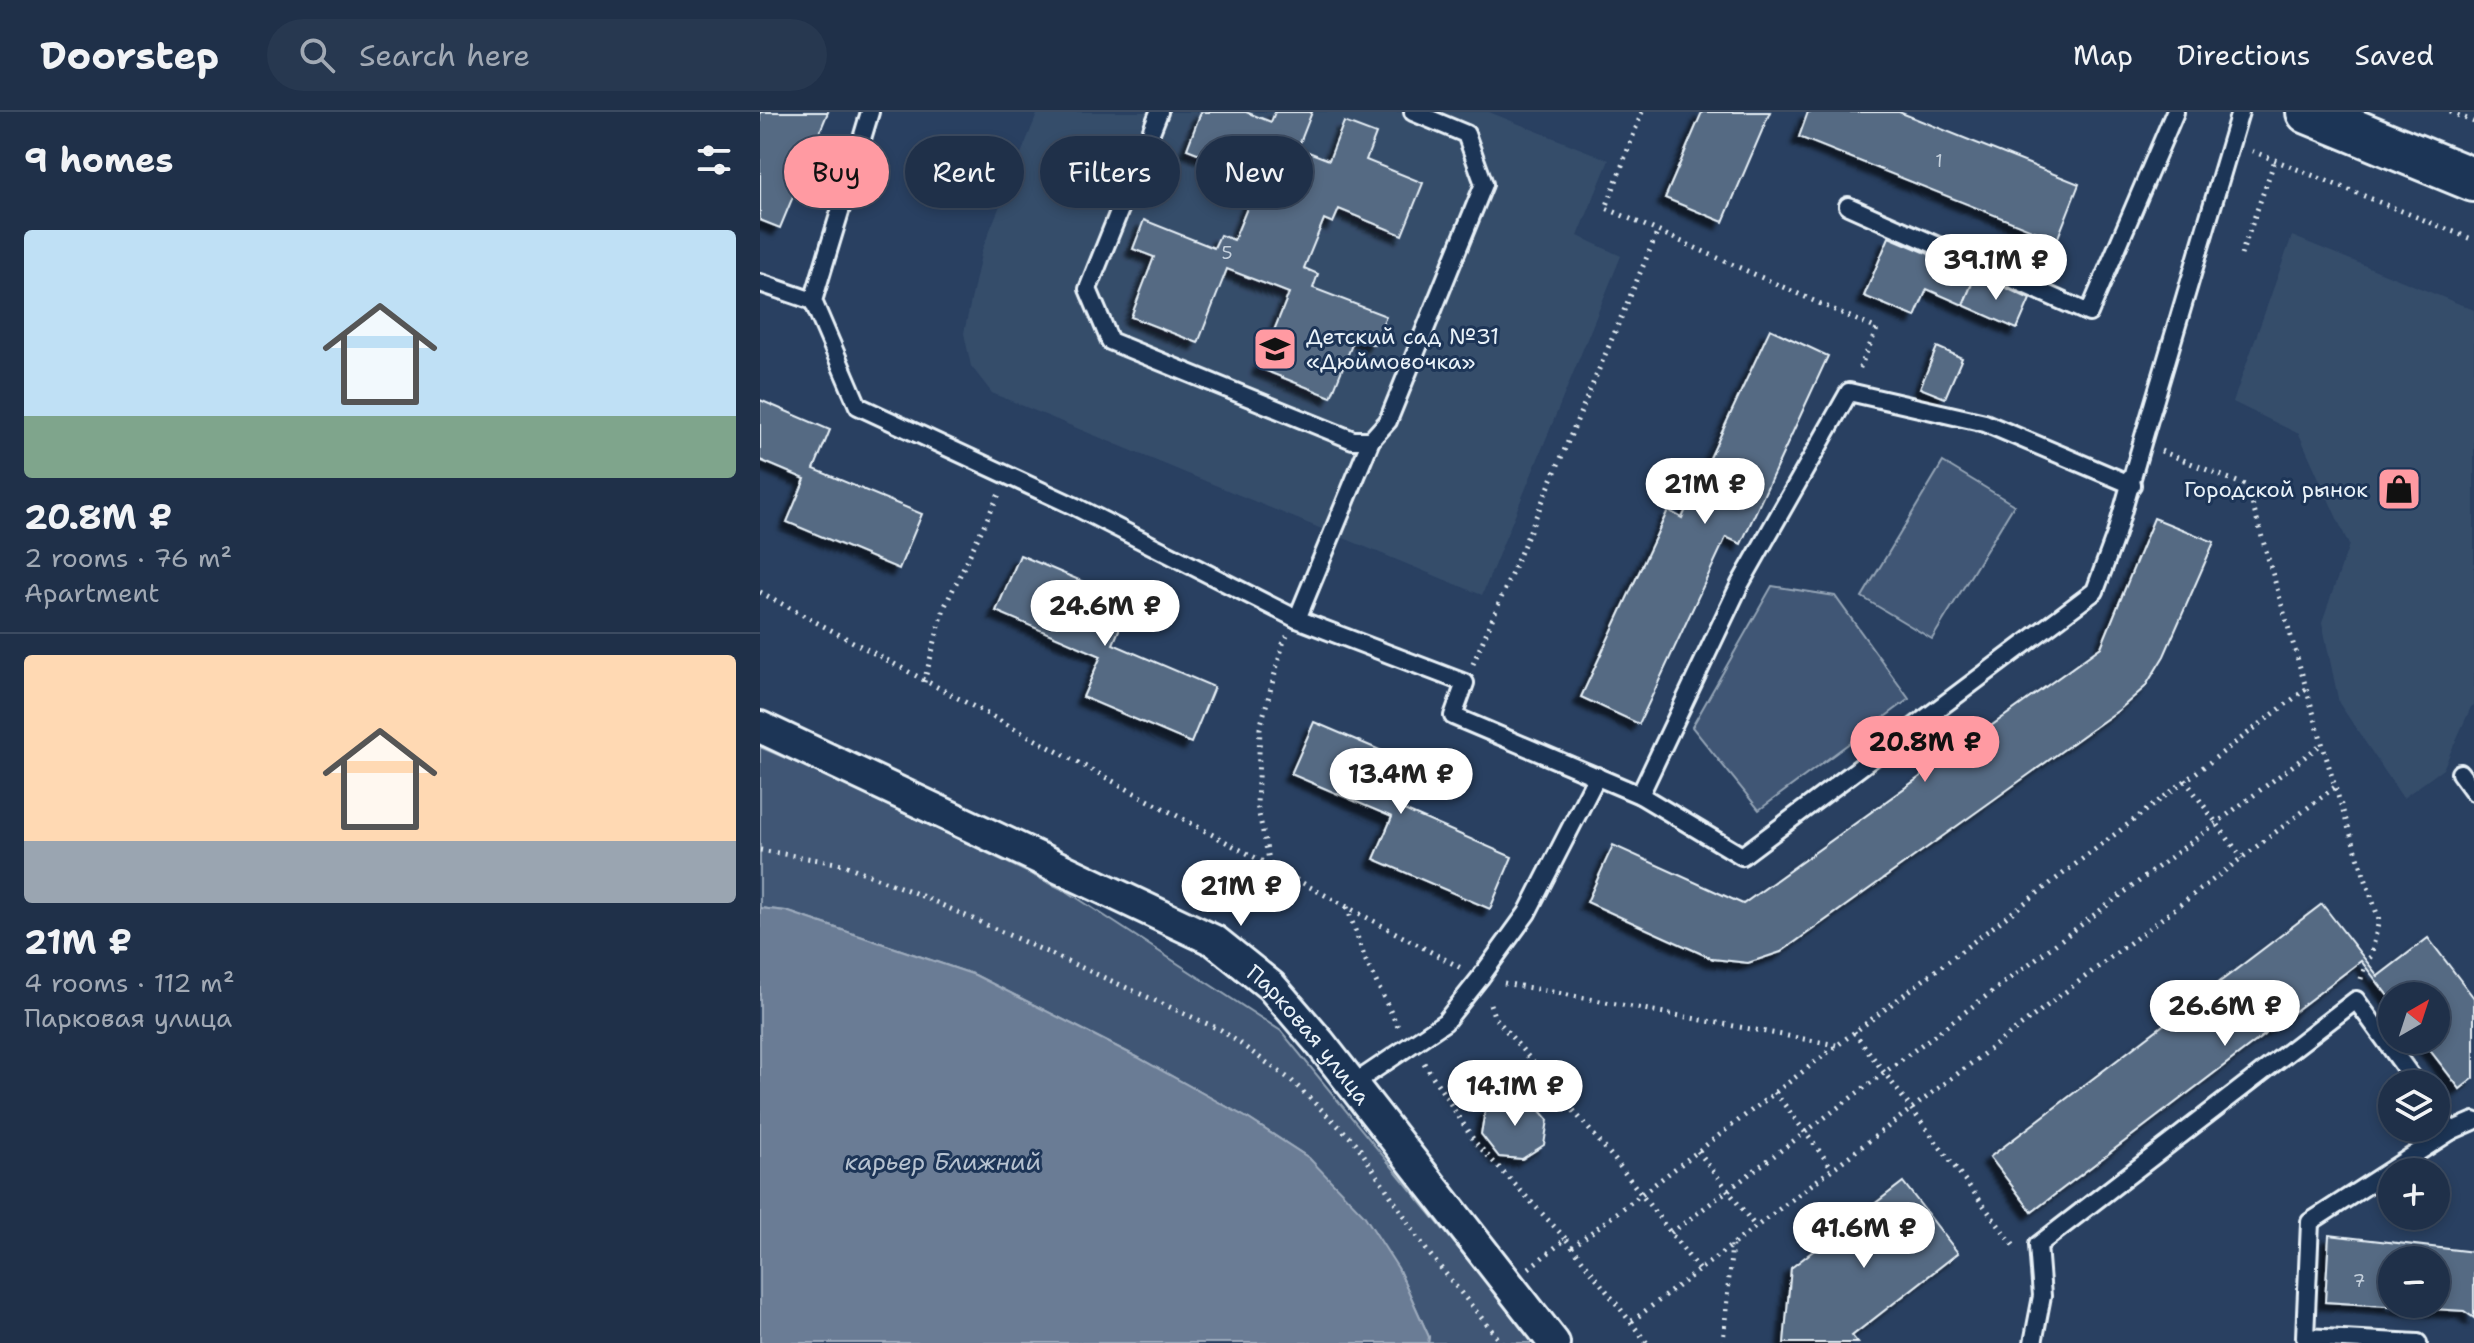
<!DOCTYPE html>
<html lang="en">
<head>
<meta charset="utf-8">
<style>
	body { margin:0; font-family:"Shantell Sans",sans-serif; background:#273850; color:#f1f3f6; height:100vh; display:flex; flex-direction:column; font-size:30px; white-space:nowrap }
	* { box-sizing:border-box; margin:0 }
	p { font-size:26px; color:#a1a9b4 }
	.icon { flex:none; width:44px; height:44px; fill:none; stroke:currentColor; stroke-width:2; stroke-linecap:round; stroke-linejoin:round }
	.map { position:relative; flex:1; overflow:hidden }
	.side { display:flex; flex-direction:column; background:#1f3049; width:760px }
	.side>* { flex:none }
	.banner { position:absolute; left:24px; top:24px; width:760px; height:72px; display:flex; gap:16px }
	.needle { width:52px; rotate:39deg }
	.buttons { position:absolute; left:1618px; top:870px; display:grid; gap:16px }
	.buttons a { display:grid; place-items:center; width:72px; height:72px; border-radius:50%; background:#1f3049; box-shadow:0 4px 12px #0003,0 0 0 2px #3c4b61; font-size:40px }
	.price { position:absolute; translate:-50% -68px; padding:0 18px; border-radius:28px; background:#fff; color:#222; font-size:26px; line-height:52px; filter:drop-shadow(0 2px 4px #0008) }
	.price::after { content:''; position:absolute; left:50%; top:48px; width:24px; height:18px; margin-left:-12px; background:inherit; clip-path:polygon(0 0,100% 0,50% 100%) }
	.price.active { background:#ff9aa2; color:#111 }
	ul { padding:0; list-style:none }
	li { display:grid; align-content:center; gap:16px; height:424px; padding:0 24px }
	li+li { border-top:2px solid #3c4b61 }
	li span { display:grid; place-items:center; height:248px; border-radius:8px; color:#555 }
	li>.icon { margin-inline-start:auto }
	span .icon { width:144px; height:144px; fill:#fffc; stroke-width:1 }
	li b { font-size:34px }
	h2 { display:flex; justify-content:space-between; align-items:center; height:96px; padding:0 24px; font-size:34px }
	.tag { padding:0 28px; border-radius:36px; background:#1f3049; box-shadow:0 4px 12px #0003,0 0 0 2px #3c4b61; font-size:28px; line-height:72px }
	.tag.active { background:#ff9aa2; color:#111 }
	header { display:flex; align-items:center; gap:48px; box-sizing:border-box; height:112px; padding:0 40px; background:#1f3049; border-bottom:2px solid #3c4b61 }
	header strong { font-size:38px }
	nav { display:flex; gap:44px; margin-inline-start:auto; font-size:28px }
	.search { width:560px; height:72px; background:#273850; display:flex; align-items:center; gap:20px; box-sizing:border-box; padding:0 28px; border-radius:44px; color:#a1a9b4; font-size:30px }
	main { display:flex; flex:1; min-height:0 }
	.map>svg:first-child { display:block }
	.built { fill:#364d6b }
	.green { fill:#415774; stroke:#94a4b6; stroke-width:2 }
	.water { fill:#6b7c95; stroke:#9dabbd; stroke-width:2 }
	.building { fill:#556a83; stroke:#e8f1f8; stroke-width:2; fill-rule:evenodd; filter:url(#shadow) }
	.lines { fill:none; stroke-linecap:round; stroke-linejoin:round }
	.lane-casing { stroke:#e8f1f8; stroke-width:22 }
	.street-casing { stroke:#e8f1f8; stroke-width:36 }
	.secondary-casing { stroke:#e8f1f8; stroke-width:48 }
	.path { stroke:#e8f1f8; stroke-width:5; stroke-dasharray:2 6; stroke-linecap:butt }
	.lane { stroke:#1d3557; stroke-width:16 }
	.street { stroke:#1d3557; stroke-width:30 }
	.secondary { stroke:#1d3557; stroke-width:42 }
	.labels { text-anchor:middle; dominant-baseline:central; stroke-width:6; stroke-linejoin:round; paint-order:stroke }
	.number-label { font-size:18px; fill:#c3cfdb }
	.poi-label { font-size:22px; fill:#e8f1f8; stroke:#1d3557; text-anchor:start }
	.street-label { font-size:22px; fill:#e8f1f8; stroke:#1d3557 }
	.water-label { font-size:24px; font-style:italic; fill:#b6c2d0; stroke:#1d3557 }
</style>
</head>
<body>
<header>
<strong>Doorstep</strong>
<div class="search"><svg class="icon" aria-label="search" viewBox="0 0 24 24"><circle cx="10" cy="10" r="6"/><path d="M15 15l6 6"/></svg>Search here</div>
<nav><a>Map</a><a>Directions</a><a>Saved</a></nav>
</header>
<main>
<section class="side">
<h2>9 homes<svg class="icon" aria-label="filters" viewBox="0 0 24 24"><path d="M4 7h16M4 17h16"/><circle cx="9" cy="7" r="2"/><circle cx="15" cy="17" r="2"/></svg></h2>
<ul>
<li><span style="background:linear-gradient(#bfe0f5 75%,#7fa58c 0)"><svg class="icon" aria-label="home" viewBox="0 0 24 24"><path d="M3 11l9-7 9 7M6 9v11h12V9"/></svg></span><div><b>20.8M ₽</b><p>2 rooms · 76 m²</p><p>Apartment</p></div></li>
<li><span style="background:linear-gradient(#ffd9b3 75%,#9aa5b1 0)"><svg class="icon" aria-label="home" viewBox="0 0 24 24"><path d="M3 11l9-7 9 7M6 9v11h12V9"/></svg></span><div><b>21M ₽</b><p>4 rooms · 112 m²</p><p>Парковая улица</p></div></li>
</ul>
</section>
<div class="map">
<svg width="1714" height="1231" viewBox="0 0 1714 1231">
	<defs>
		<filter id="shadow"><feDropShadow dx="-7" dy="7" stdDeviation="2" flood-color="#0009"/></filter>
	</defs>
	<rect width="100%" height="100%" fill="#294061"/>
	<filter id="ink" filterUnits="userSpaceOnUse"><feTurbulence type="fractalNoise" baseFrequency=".0125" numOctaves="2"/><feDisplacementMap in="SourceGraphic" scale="16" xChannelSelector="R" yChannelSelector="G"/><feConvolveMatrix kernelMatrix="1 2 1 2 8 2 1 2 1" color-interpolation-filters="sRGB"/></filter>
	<g filter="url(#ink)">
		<g class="built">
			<path d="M278,0H729L849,48L818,124L861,144L722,483L232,281L211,254L204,221L222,138Z"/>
			<path d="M1532,124L1714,198V593L1711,595L1683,657L1643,686L1579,591L1562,510L1589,433L1539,322L1473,290Z"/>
		</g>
		<g class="green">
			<path d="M1183,350L1254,393L1172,527L1102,485Z"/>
			<path d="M1012,474L1075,484L1149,587L999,698L932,615Z"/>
			<path d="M0,635L65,663L308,780L521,919L776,1231H668L669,1225L638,1156L549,1046L489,1007L377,945L215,863L26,799L0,796Z"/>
		</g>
		<path class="water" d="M0,796L26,799L215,863L377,945L489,1007L549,1046L604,1103L638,1156L669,1225L668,1231H0Z"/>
		<g class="building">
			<path d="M0,0H68L20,116L0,108Z"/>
			<path d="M441,0H486L511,10L515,0H552L538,36L569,48L584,10L616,22L606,48L663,71L642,123L579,97L573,111L564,107L544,156L558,162L553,176L626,204L614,233L595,225L571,285L499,256L529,181L467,157L438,231L371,205L394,145L373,137L384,108L454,136L460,123L474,128L494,79L483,75L489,61L427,37Z"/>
			<path d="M942,0H1010L963,110L905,86Z"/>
			<path d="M1048,0H1139L1319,72L1297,128L1039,25Z"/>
			<path d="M1129,125L1216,162L1203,193L1167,177L1155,205L1104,184Z"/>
			<path d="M1216,162L1270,187L1257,217L1203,193Z"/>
			<path d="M1010,217L1068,244L981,432L966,425L879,612L821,585L908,398L922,406Z"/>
			<path d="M1177,235L1202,246L1185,286L1160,276Z"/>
			<path d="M0,288L70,318L54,357L162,402L139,457L27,410L45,367L0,348Z"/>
			<path d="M1394,406L1454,430L1404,544L1385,575L1359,598L1021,840L988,851L953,847L827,790L853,733L983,792L1341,535Z"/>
			<path d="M260,443L371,490L353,532L454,575L431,631L323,585L341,544L236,499Z"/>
			<path d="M554,610L662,656L644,698L752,745L730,797L614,747L632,705L531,662Z"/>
			<path d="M1562,792L1618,864L1668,826L1714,886V966L1700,977L1662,928H1676V884H1632V889L1601,849L1272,1100L1230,1045Z"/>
			<path d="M746,984L769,986L788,1008L784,1033L762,1047L739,1045L721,1022L725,999Z"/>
			<path d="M1143,1070L1198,1141L1092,1224L1098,1231H1024L1031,1156Z"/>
			<path d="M1569,1123L1714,1140V1206L1704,1199L1565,1190ZM1632,1148H1676V1192H1632Z"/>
		</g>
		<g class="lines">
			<g class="lane-casing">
				<g id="lane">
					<path d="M399,0L328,177L350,229L593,328H611L628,309L724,72L706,22L653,0"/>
					<path d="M1088,94L1329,201L1415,0"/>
					<path d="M0,171L53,189L110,0"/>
					<path d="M53,189L98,294L316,395L537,507L705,571L693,604L880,683L982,744L1335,479L1356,422L1382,331L1480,0"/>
					<path d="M537,507L611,328"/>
					<path d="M1700,661L1714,680"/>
					<path d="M880,683L980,472L1089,280L1225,311L1372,373"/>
					<path d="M593,972L685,910L720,866L767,801L837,664"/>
					<path d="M1676,998L1691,1019"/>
					<path d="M1273,1231L1282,1184L1278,1133L1596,888L1657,972"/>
					<path d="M1658,1231L1545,1225L1550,1110L1691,1019L1714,1009"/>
				</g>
			</g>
			<g class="street-casing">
				<g id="street">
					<path id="s1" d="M0,615L455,829L511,874L560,931L794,1231"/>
				</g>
			</g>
			<g class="secondary-casing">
				<path id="secondary" d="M1548,0L1714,68"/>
			</g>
			<g class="path">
				<path d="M882,0L846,96L1117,217L1098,260"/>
				<path d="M1690,0L1714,10"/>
				<path d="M1492,39L1714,128"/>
				<path d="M1481,143L1515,48"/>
				<path d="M1401,339L1487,374L1575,675L1619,808L1611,844L1607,850"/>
				<path d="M0,480L701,856"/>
				<path d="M713,552L898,119"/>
				<path d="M164,570L184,496L239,382"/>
				<path d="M1425,668L1482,746"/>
				<path d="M0,738L82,752L155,781L461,918L531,968L596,1031L667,1139L742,1231"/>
				<path d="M510,752L497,693L500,616L523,532L527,524"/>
				<path d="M587,795L605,847L639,917"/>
				<path d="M1601,867L1605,853"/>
				<path d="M744,871L1076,933"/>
				<path d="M730,892L734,904L855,1048L939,1158"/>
				<path d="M1094,920L1254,1134"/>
				<path d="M664,951L715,1030L806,1127"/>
				<path d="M1015,980L1072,1056"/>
				<path d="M938,1039L995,1114"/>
				<path d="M911,1121L1563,631"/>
				<path d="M812,1135L1546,577"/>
				<path d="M769,1156L806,1127L887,1231"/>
				<path d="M872,1209L1575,675"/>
				<path d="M963,1231L972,1132"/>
			</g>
			<use href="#lane" class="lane"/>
			<use href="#street" class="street"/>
			<use href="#secondary" class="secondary"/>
		</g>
	</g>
	<defs>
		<g id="school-square" transform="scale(2.3)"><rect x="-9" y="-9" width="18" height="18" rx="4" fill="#ff9aa2" stroke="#1d3557"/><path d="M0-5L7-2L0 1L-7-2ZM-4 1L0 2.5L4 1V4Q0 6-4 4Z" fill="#111"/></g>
		<g id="shop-square" transform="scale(2.3)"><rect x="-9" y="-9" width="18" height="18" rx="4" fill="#ff9aa2" stroke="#1d3557"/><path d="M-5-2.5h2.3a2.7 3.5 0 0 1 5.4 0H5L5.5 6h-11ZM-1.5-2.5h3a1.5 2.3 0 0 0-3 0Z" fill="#111"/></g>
	</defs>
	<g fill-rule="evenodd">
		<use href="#school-square" x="515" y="237"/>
		<use href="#shop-square" x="1639" y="377"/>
	</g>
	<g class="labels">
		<g class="number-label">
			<text x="1179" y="49">1</text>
			<text x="467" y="141">5</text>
			<text x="1599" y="1169">7</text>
		</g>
		<g class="poi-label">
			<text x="546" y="224">Детский сад №31<tspan x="546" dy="25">«Дюймовочка»</tspan></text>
			<text x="1608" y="377" text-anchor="end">Городской рынок</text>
		</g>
		<g class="street-label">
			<text stroke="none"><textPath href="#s1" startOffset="636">Парковая улица</textPath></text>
		</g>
		<g class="water-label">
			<text x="183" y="1050">карьер Ближний</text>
		</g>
	</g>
</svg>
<div class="buttons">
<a><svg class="needle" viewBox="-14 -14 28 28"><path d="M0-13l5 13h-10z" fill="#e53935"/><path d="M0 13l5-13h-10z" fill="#a1a9b4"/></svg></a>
<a><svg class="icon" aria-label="layers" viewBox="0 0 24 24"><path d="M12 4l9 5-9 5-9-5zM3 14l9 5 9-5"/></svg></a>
<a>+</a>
<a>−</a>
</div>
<b class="price" style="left:1236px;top:190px">39.1M ₽</b>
<b class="price" style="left:945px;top:414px">21M ₽</b>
<b class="price" style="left:345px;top:536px">24.6M ₽</b>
<b class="price active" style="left:1165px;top:672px">20.8M ₽</b>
<b class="price" style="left:641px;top:704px">13.4M ₽</b>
<b class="price" style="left:481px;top:816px">21M ₽</b>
<b class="price" style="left:1465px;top:936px">26.6M ₽</b>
<b class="price" style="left:755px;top:1016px">14.1M ₽</b>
<b class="price" style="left:1104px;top:1158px">41.6M ₽</b>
<div class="banner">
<a class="tag active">Buy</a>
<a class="tag">Rent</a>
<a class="tag">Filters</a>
<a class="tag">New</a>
</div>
</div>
</main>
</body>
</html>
